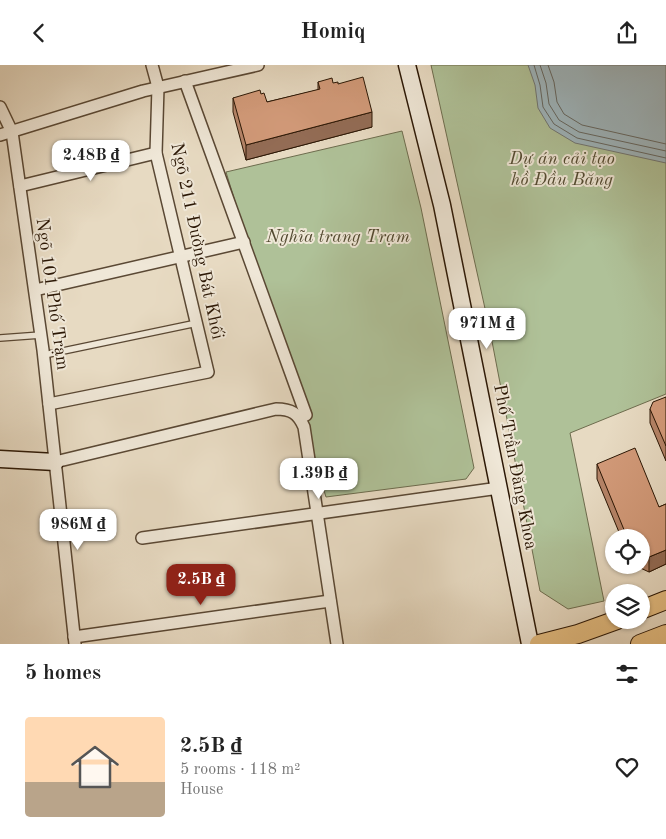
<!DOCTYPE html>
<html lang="en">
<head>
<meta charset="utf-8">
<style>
	body { margin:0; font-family:"Old Standard TT",serif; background:#f2f2f2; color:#222; height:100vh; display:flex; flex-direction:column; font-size:19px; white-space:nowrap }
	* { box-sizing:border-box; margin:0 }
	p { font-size:16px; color:#767676 }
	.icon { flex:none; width:28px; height:28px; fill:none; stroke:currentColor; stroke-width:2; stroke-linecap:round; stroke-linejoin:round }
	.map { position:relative; height:579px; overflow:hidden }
	.sheet { display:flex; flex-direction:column; background:#fff; flex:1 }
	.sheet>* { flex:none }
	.buttons { position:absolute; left:605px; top:464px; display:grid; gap:10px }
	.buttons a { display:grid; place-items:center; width:45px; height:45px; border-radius:50%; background:#fff; box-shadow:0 1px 4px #0004; font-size:25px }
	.price { position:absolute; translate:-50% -42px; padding:0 11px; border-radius:10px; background:#fff; color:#222; font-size:16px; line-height:32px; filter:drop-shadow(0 1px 2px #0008) }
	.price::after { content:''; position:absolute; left:50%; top:30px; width:15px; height:11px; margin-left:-8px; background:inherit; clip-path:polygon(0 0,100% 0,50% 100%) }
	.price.current { background:#8f2418; color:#fff }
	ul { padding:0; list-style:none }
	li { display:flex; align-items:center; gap:15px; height:125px; padding:0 25px }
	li+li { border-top:1px solid #e0e0e0 }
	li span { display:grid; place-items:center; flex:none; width:140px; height:100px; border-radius:5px; color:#555 }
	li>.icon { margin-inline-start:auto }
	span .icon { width:60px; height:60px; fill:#fffc; stroke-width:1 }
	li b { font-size:21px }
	h2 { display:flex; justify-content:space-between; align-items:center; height:60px; padding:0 25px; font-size:21px }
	header { display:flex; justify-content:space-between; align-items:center; height:65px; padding:0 25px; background:#fff; font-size:22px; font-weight:700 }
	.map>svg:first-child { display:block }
	.green { fill:#afc198; stroke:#6d6c4e }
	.water { fill:#9eb7c0; stroke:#707775 }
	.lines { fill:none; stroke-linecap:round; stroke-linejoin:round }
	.shore { stroke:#646762; stroke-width:1 }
	.lane-casing { stroke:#5a4834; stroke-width:8 }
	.street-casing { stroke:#5a4834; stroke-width:14 }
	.secondary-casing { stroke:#2b1705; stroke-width:19 }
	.primary-casing { stroke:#2b1705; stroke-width:20 }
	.lane { stroke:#efe7d7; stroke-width:5.5 }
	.street { stroke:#efe7d7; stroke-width:11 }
	.secondary { stroke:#efe7d7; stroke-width:16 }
	.primary { stroke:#e4bd81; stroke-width:18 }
	.wall { fill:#b58468; stroke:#2b1705 }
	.shaded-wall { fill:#936c55; stroke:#2b1705 }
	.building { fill:#d29a79; stroke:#2b1705 }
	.labels { text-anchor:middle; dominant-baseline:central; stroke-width:4; stroke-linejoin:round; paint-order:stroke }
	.park-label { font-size:18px; font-style:italic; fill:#534a31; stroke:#efe7d7 }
	.street-label { font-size:18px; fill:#2b1705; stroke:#efe7d7 }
</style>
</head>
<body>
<header><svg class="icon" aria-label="back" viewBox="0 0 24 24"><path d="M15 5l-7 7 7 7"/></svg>Homiq<svg class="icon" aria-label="share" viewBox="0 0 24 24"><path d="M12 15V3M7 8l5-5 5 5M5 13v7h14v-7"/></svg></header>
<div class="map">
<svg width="666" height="579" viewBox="0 0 666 579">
	<rect width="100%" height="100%" fill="#e7dac2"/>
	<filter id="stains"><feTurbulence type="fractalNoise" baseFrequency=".004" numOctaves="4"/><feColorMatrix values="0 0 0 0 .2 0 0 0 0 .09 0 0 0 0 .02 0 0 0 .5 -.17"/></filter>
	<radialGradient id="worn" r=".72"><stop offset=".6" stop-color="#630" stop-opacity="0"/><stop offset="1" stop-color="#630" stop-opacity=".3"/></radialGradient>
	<g class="green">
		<path d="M431,0H666V329L570,368L604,536L568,544L540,526L490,266Z"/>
		<path d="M402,66L421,143L474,403L466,414L326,432L226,107Z"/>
	</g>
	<path class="water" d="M528,0H666V98L575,78L550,63L538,43L535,20Z"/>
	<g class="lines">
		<g class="shore">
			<path d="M534,0L540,20L543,42L554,59L577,73L666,93"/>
			<path d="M540,0L546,18L549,39L559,55L579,67L666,86"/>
			<path d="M548,0L554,17L557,37L564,49L582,60L666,79"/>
		</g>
		<g class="lane-casing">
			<g id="lane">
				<path d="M0,273L41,270"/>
				<path d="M44,290L197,258"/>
			</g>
		</g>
		<g class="street-casing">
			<g id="street">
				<path d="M185,16L306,350"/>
				<path d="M0,42L12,67L43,285L75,579"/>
				<path d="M0,70L143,26L258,0"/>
				<path d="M20,121L156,88"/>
				<path d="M35,225L244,177"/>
				<path d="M49,339L208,307L156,88L158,22L152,0"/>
				<path d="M55,397L276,344C291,344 298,348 304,362L337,579"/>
				<path d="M142,473L499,423"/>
				<path d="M74,572L330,536"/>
			</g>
		</g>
		<g class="secondary-casing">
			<g id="secondary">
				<path d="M407,0L442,140L530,579"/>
				<path d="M0,394L55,397"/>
			</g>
		</g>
		<g class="primary-casing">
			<g id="primary">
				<path d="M641,545L666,535"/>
				<path d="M539,579L578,569L617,555"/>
				<path d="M640,579L666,569"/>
			</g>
		</g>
		<use href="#lane" class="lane"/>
		<use href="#street" class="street"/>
		<use href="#secondary" class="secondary"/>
		<use href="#primary" class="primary"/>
	</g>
	<g class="wall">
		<path d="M318,17L338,19L372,62L246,95L233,47V33L267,37L318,25Z"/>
		<path d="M666,332V396L650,358V344Z"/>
		<path d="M597,399L659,442L666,439V499L649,507L634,500H641V472H621L597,414Z"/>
	</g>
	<g class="shaded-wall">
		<path d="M372,47V62L246,95V80Z"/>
		<path d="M666,485V499L649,507V492Z"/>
	</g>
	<g class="building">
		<path d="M363,12L372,47L246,80L233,33L260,25L261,29L264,28L267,37L320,24L318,17L332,13L333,18L338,17V19Z"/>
		<path d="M666,332V381L650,344L653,337Z"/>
		<path d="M635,383L659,442L666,439V485L649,492L641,489V472H627L597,399Z"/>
	</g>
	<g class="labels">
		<g class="park-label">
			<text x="562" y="94">Dự án cải tạo<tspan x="562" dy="21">hồ Đầu Băng</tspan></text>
			<text x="338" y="172">Nghĩa trang Trạm</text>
		</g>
		<g class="street-label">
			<text transform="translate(197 176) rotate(78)">Ngõ 211 Đường Bát Khối</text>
			<text transform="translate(52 229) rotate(82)">Ngõ 101 Phố Trạm</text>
			<text transform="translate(515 402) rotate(79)">Phố Trần Đăng Khoa</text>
		</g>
	</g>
	<rect width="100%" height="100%" filter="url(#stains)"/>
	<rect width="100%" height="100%" fill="url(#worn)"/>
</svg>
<div class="buttons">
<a><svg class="icon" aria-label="locate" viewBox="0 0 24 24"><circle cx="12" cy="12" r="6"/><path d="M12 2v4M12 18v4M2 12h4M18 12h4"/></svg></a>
<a><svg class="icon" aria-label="layers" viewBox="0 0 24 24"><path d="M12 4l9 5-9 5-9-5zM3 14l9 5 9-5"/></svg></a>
</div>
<b class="price" style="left:91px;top:117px">2.48B ₫</b>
<b class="price" style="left:487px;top:285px">971M ₫</b>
<b class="price" style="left:319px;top:435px">1.39B ₫</b>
<b class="price" style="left:78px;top:486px">986M ₫</b>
<b class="price current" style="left:201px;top:541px">2.5B ₫</b>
</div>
<section class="sheet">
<h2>5 homes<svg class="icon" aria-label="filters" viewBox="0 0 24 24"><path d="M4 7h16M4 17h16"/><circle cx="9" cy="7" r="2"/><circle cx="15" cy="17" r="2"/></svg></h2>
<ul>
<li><span style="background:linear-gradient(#ffd9b3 65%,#b9a48a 0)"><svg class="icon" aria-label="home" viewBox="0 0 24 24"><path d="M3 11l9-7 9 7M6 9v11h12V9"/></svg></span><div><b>2.5B ₫</b><p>5 rooms · 118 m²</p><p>House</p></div><svg class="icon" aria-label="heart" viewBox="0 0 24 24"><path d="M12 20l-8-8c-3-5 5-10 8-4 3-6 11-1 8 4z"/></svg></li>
</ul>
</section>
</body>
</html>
